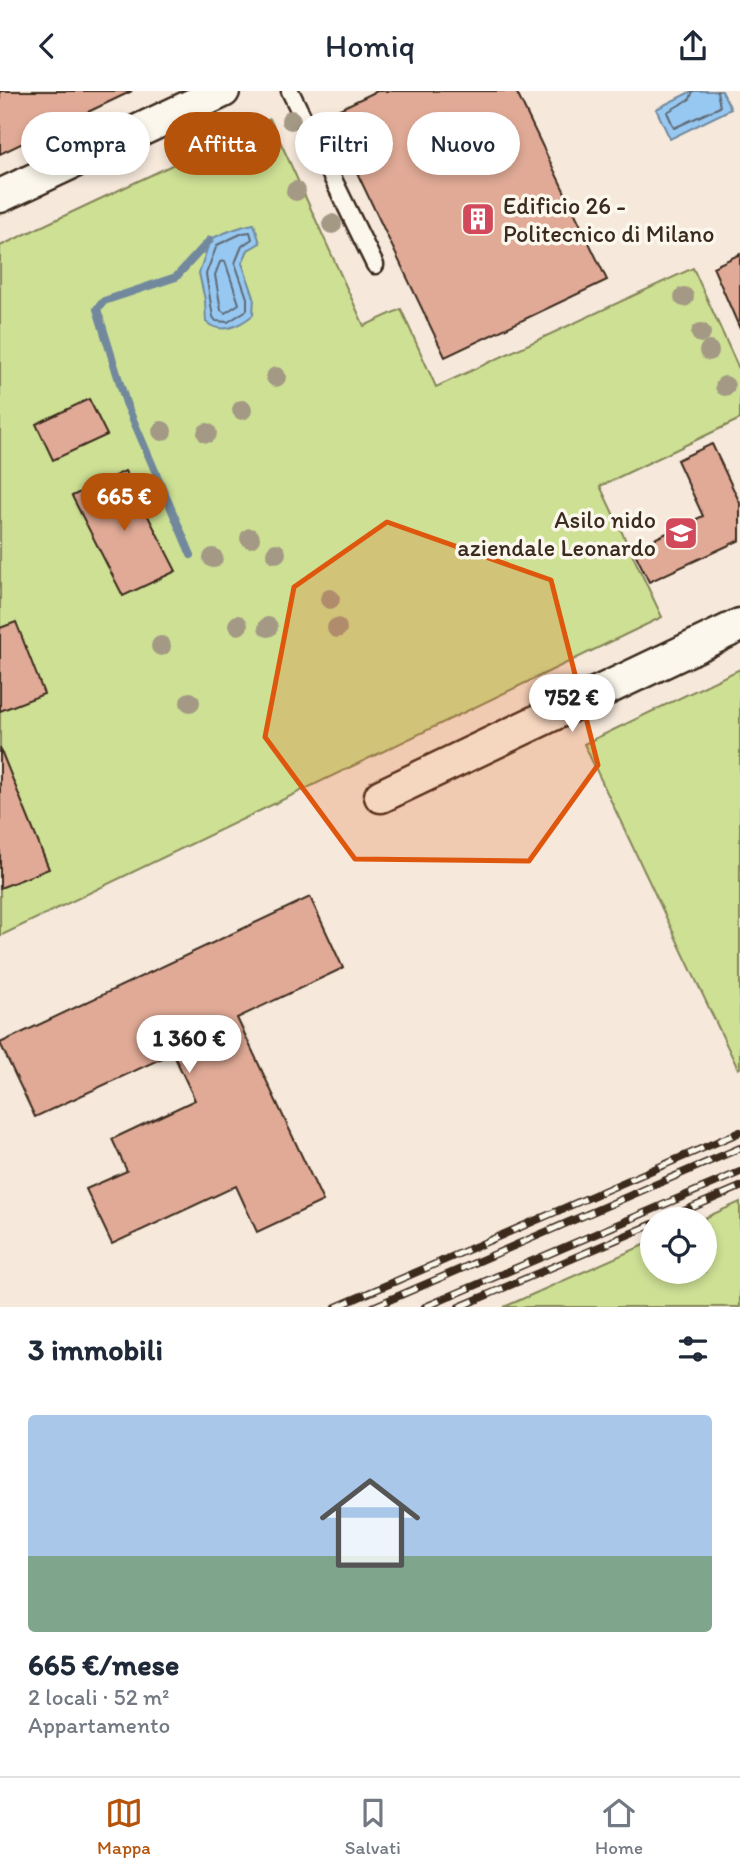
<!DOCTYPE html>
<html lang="it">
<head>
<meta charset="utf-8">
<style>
	body { margin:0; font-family:Itim,sans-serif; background:#f6f6f7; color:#1f2937; height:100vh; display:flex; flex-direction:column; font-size:26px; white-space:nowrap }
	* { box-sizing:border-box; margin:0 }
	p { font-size:23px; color:#747a83 }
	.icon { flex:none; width:38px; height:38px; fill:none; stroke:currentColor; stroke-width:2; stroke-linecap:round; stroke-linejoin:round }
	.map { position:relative; height:1216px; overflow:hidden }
	.panel { display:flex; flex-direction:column; background:#fff; flex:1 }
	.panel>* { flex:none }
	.top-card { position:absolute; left:21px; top:21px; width:698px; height:63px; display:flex; gap:14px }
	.buttons { position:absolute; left:640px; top:1116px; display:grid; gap:14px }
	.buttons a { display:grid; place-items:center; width:77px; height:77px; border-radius:50%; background:#fff; box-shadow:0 4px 10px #0003; font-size:35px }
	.price { position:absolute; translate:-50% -60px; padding:0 16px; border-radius:24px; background:#fff; color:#222; font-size:23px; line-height:46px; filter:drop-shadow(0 2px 4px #0008) }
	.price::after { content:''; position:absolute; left:50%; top:42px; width:21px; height:16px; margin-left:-10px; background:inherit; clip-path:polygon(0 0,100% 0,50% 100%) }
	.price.active { background:#b45309; color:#fff }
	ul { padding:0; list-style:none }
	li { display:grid; align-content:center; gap:14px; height:371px; padding:0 28px }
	li span { display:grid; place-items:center; height:217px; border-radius:7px; color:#555 }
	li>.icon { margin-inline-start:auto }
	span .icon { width:126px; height:126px; fill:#fffc; stroke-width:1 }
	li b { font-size:30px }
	h2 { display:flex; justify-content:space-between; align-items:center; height:84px; padding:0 28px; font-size:30px }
	.chip { padding:0 24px; border-radius:32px; background:#fff; box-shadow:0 4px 10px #0003; font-size:24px; line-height:63px }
	.chip.active { background:#b45309; color:#fff }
	header { display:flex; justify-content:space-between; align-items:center; height:91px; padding:0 28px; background:#fff; font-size:32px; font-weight:600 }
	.tab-bar { display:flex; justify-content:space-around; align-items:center; height:98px; border-top:2px solid #e0e1e3; background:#fff; font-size:19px; color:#747a83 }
	.tab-bar a { display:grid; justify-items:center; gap:4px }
	.tab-bar .active { color:#b45309 }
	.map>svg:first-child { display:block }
	.green { fill:#cde094; stroke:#848559; stroke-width:2 }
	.water { fill:#96c8f2; stroke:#72899d; stroke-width:2 }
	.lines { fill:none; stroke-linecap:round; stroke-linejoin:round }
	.shore { stroke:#5f6973; stroke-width:2 }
	.stream { stroke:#72899d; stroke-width:8 }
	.building { fill:#e0aa96; stroke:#3b2a1e; stroke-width:2 }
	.service-casing { stroke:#3b2a1e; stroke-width:21 }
	.minor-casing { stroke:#3b2a1e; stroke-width:37 }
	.service { stroke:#fbf7ec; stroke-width:16 }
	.minor { stroke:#fbf7ec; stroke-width:32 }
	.rail-casing { stroke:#3b2a1e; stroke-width:8 }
	.rail { stroke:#fbf7ec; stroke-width:5; stroke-dasharray:16; stroke-linecap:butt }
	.tree { fill:#a49984 }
	.marked { fill:#df570d; fill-opacity:0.2; stroke:#df570d; stroke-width:5; stroke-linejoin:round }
	.labels { text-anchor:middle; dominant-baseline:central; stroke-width:7; stroke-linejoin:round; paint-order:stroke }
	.poi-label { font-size:24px; fill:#3b2a1e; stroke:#fbf7ec; text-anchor:start }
</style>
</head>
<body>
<header><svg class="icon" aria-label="back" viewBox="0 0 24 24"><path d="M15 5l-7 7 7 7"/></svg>Homiq<svg class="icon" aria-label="share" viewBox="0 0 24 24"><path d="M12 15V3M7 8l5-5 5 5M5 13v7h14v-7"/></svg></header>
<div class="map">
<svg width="740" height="1216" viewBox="0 0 740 1216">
	<rect width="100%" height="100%" fill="#f6e8db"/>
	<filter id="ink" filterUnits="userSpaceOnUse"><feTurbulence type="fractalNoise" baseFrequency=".0143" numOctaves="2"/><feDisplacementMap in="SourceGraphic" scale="14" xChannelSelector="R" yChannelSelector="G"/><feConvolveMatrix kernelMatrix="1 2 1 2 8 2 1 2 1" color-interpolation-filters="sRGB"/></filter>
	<g filter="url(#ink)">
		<g class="green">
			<path d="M270,28L364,235L401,218L436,296L693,177L740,280V328L600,395L662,526L0,845V155Z"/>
			<path d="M740,578V977L738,978L584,653Z"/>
			<path d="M740,1111V1216H504L653,1150V1181H705V1129H700Z"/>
		</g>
		<g class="water">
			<path d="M692,0H722L731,18L670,48L656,18Z"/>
			<path d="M254,133L260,152L248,159L242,172L254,206L253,224C239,235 222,244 206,231L205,209L199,182L210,149C217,144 244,134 254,133Z"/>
		</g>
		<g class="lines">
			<g class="shore">
				<path d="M693,0L690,8L667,21L674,37L720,16L717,0"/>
				<path d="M243,142L250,141L252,148L242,155L235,172L247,207V219L228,231L216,230L213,226L206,183L217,154Z"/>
				<path d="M225,170L239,213L225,222L221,219L215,184L220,171Z"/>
			</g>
			<path class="stream" d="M191,464L126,312L97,218L104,210L176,186L210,149"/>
		</g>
		<g class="building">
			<path d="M0,0H132L0,63Z"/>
			<path d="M377,0H516L607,189L445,266L329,23Z"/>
			<path d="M740,163V238L713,176Z"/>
			<path d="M89,308L107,344L53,369L36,333Z"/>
			<path d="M712,353L740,412V449L649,491L633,458L703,425L677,369Z"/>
			<path d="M125,380L176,480L123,505L72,405Z"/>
			<path d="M16,531L44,603L0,620V537Z"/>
			<path d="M0,657L49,778L0,797Z"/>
			<path d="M310,806L343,877L237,927L323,1110L257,1141L236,1095L112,1153L86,1098L127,1080L112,1048L195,1009L173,962L35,1026L0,952Z"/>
		</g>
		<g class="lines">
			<g class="service-casing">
				<path id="service" d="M290,0L375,174"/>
			</g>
			<g class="minor-casing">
				<g id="minor">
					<path d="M0,105L223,0"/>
					<path d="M381,705L740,534"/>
				</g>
			</g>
			<use href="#service" class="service"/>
			<use href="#minor" class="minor"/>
			<g class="rail-casing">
				<g id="rail">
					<path d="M663,1129L740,1096"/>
					<path d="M336,1216L740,1041"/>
					<path d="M373,1216L740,1057"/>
					<path d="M425,1216L740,1081"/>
					<path d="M459,1216L653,1133"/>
				</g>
			</g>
			<use href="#rail" class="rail"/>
		</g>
		<g class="tree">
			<circle cx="291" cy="29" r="10"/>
			<circle cx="296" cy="100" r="10"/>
			<circle cx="332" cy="133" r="10"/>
			<circle cx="684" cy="206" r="10"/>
			<circle cx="701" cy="242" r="10"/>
			<circle cx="709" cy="260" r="10"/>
			<circle cx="276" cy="286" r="10"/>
			<circle cx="725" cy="295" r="10"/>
			<circle cx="242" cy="319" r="10"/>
			<circle cx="162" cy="340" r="10"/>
			<circle cx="207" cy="342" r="10"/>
			<circle cx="250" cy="447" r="10"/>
			<circle cx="276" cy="462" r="10"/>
			<circle cx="213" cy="467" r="10"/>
			<circle cx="330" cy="508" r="10"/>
			<circle cx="238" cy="534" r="10"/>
			<circle cx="268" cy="536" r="10"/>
			<circle cx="337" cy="537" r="10"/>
			<circle cx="161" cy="555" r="10"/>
			<circle cx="190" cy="611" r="10"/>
		</g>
	</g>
	<path class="marked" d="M387,431L551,489L598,674L529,770L355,768L265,646L294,496Z"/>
	<defs>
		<g id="building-square" transform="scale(1.75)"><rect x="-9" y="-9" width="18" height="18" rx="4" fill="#d1495b" stroke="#fbf7ec"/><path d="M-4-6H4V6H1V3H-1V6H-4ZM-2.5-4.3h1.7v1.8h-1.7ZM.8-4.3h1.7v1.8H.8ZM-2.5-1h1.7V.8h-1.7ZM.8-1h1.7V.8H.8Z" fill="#fff"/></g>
		<g id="school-square" transform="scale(1.75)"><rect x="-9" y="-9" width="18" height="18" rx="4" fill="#d1495b" stroke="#fbf7ec"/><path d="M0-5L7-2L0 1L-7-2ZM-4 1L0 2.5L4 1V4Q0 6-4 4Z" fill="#fff"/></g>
	</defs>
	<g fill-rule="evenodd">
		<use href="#building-square" x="478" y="128"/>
		<use href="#school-square" x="681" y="442"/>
	</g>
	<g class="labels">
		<g class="poi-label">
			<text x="503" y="114">Edificio 26 -<tspan x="503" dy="28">Politecnico di Milano</tspan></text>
			<text x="656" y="428" text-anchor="end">Asilo nido<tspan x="656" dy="28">aziendale Leonardo</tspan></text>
		</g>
	</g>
</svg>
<div class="buttons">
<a><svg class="icon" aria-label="locate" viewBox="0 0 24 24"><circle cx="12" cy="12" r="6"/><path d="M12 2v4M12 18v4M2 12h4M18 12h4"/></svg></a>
</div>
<b class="price active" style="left:124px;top:442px">665 €</b>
<b class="price" style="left:572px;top:643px">752 €</b>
<b class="price" style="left:189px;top:984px">1 360 €</b>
<div class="top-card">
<a class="chip">Compra</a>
<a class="chip active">Affitta</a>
<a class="chip">Filtri</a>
<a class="chip">Nuovo</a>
</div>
</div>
<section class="panel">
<h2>3 immobili<svg class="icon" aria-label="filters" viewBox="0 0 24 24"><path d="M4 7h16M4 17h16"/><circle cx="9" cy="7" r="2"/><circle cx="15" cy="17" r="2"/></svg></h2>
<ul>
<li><span style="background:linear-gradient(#a9c7e8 65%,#7fa58c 0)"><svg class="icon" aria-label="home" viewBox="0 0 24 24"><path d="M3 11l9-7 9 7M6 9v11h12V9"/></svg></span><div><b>665 €/mese</b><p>2 locali · 52 m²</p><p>Appartamento</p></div></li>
</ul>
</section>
<nav class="tab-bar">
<a class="active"><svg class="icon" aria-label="map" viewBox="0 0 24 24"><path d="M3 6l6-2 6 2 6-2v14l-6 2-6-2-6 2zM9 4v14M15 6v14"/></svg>Mappa</a>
<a><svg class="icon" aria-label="saved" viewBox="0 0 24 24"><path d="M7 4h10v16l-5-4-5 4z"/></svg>Salvati</a>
<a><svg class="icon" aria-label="home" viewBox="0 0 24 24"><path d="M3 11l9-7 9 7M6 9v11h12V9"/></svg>Home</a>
</nav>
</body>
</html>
